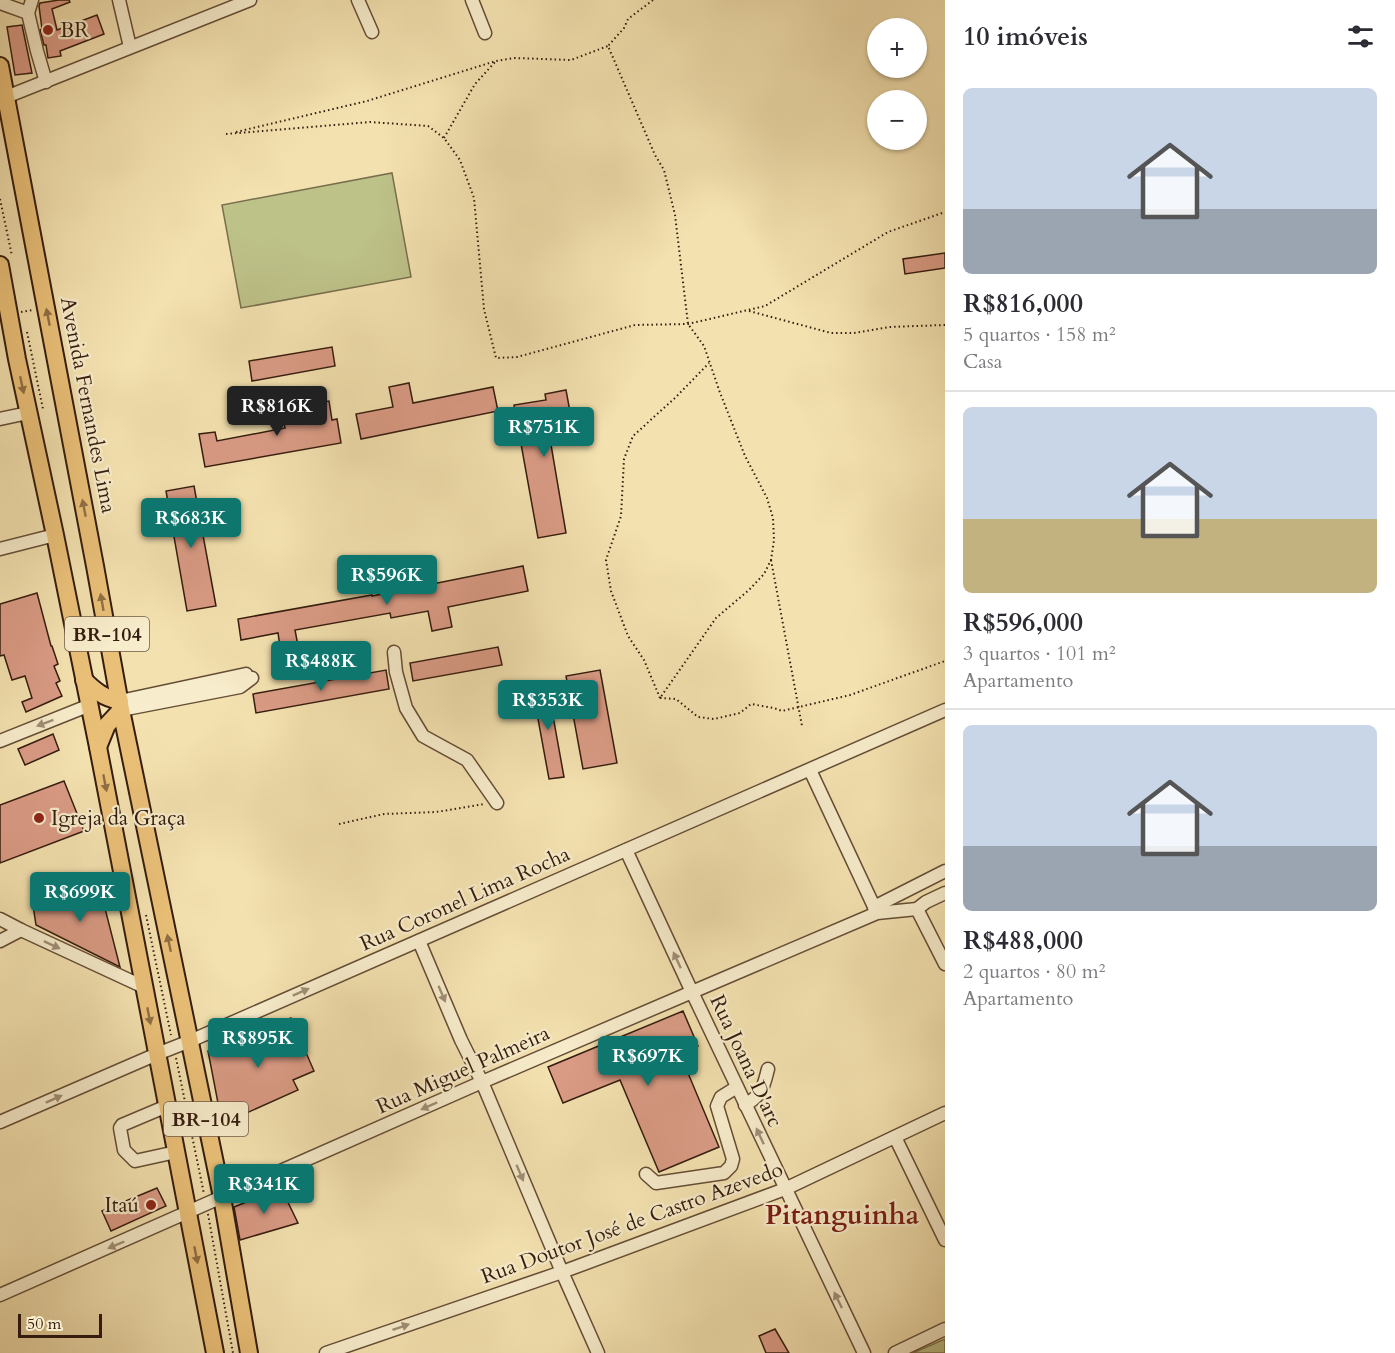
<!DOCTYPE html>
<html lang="pt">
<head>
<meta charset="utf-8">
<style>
	body { margin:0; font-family:Cardo,serif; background:#f2f2f3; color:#2b2b33; height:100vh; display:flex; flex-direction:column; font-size:22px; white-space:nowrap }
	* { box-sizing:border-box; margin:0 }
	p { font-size:20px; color:#7c7c81 }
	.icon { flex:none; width:33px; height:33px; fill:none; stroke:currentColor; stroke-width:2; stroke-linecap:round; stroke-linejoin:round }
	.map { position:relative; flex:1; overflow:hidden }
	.panel { display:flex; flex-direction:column; background:#fff; width:450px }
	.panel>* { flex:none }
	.tools { position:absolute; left:867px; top:18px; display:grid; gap:12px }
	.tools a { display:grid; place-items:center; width:60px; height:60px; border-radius:50%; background:#fff; box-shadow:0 2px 4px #0004; font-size:30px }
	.scale { position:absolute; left:18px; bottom:15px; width:84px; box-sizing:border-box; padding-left:6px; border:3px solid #351c0e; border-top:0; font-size:16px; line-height:21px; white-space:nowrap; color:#351c0e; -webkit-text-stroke:4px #f7eccb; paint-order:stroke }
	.price { position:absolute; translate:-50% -51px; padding:0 14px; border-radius:6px; background:#0f766e; color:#fff; font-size:20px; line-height:39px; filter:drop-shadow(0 2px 3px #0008) }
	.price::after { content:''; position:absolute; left:50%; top:36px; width:18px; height:14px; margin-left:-9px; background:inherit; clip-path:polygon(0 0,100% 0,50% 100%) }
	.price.current { background:#222; color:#fff }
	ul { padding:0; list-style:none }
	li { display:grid; align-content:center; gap:12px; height:318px; padding:0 18px }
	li+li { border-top:2px solid #e1e1e2 }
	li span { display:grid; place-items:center; height:186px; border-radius:9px; color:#555 }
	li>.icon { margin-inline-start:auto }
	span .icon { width:108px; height:108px; fill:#fffc; stroke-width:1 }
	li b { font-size:26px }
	h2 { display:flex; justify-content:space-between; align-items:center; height:72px; padding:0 18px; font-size:26px }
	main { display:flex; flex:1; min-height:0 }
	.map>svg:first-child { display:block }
	.green { fill:#bdc289; stroke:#796f4c; stroke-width:1.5 }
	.building { fill:#da9b85; stroke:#351c0e; stroke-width:1.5 }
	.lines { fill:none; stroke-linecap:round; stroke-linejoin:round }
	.minor-casing { stroke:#644d36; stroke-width:15 }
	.highway-casing { stroke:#351c0e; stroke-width:20 }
	.path { stroke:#351c0e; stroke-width:2; stroke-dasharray:1.5 3; stroke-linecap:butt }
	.minor { stroke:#f7eccb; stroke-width:12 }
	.highway { stroke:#eac078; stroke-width:16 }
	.oneway { fill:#906e43 }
	.oneway2 { fill:#a08e76 }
	.poi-dot { fill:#8f2418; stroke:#f7eccb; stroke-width:2 }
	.labels { text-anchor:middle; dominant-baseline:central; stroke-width:4.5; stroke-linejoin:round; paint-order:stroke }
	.shield { fill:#f7eccb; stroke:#6f5a47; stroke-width:1.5 }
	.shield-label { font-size:20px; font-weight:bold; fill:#351c0e }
	.poi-label { font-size:21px; fill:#351c0e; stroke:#f7eccb; text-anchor:start }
	.street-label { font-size:21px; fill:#351c0e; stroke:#f7eccb }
	.district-label { font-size:27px; font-weight:bold; fill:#7a1f14; stroke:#f7eccb }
</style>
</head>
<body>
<main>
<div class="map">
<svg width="945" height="1353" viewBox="0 0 945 1353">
	<rect width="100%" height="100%" fill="#f3e1af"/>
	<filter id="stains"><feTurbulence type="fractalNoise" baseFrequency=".00333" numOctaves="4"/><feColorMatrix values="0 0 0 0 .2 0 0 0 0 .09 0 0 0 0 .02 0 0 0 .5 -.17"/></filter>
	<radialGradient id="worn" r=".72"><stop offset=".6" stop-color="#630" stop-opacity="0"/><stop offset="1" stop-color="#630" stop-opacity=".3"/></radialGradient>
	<g class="green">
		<path d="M392,173L411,277L241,308L222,205Z"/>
		<path d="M945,1339V1353H913Z"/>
	</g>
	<g class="building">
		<path d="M59,0H69L70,2L52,9L57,30L97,15L104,34L60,51L61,56L48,58L46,45H44L40,30L42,29L39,6L40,3Z"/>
		<path d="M22,25L32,73L15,75L7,27Z"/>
		<path d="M945,253V268L905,274L903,259Z"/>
		<path d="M332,347L335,366L252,381L249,361Z"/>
		<path d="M409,383L413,403L493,387L498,411L361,439L356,414L393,407L389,387Z"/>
		<path d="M566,390L573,428L549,433L566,533L538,538L514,405L546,400L545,394Z"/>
		<path d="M329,401L332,420L337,419L341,443L205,467L199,434L215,432L217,441L285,428L281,409Z"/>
		<path d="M194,486L216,606L187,611L166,491Z"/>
		<path d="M523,566L528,591L448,607L452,627L432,631L428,611L391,618L390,613L295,630L299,651L281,654L278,633L241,640L238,619L372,595V596Z"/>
		<path d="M37,593L51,646H52L58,664L54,666L60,681L56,683L62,696L26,712L22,702L32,698L25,676L12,680L4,655L0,656V604Z"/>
		<path d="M498,647L502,665L413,681L410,663Z"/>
		<path d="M386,670L389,689L256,713L253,694Z"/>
		<path d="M600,670L617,763L583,769L566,676Z"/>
		<path d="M547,683L564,777L549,779L532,686Z"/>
		<path d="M53,734L59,750L25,765L18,749Z"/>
		<path d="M64,781L84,831L0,863V805Z"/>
		<path d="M100,889L120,967L36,925L33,905Z"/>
		<path d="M683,1011L698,1046L680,1054L719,1147L659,1172L620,1080L563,1103L548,1067Z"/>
		<path d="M291,1018L314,1071L293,1080L298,1090L222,1124L208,1051Z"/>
		<path d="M157,1188L166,1206L111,1231L102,1211Z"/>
		<path d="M281,1188L298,1223L240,1240L234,1207Z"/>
		<path d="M775,1329L789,1353H766L759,1336Z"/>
	</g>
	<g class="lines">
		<g class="minor-casing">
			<g id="minor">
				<path d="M119,0L130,47"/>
				<path d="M358,0L372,32"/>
				<path d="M472,0L485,33"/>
				<path d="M0,3L28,13L37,51L46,82"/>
				<path d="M28,13L32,0"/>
				<path d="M6,97L250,0"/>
				<path d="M0,419L28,413"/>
				<path d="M0,549L55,535"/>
				<path d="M394,652L396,672L406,708L423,736L467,760L497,803"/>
				<path d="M120,701L246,674"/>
				<path d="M121,710L240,687L252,678"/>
				<path d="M0,741L90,705"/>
				<path d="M810,770L877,913"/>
				<path d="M626,850L692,992L864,1353"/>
				<path d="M874,907L945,871"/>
				<path d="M917,909L945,964"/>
				<path d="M0,919L21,930L144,987"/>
				<path d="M0,941L21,930"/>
				<path d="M419,941L461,1040L482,1082L562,1272L598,1353"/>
				<path d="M745,1105C763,1094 763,1088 768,1069"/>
				<path d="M167,1106L122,1125L120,1128L124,1150L135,1161L176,1152"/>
				<path d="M0,1122L157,1054L190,1041L945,710"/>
				<path d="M895,1137L945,1240"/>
				<path d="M646,1174L656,1183L724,1173L731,1166L733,1159L717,1106L721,1097L737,1087"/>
				<path d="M0,1295L482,1082L692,992L877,913L917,909L926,902L945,893"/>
				<path d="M326,1353L562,1272L785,1189L945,1113"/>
				<path d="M895,1353L945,1329"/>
			</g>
		</g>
		<g class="highway-casing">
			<g id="highway">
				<path d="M0,66L95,566L121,710L222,1197L249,1353"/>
				<path d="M0,265L17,359L55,535L98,747L215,1353"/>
				<path d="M84,680C95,691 104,698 120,701"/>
				<path d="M98,747L107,725L121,710"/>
			</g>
		</g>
		<g class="path">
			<path d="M653,0L628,19L624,28L608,46L655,155L664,170L675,215L688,324L704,346L719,390L745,456L767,498L773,518L774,540L771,560L764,574L749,590L716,618L660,698"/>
			<path d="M236,132L367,101L496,61L515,58L571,60L608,46"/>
			<path d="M226,134L370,122L428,126L444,138L460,160L474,198L484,309L496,358L517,357L635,325L688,324L765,306L888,232L945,212"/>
			<path d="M444,138L475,84L496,61"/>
			<path d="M0,199L12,256"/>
			<path d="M749,311L831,333H854L889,327L945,325"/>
			<path d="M21,312L33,310"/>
			<path d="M27,332L43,409"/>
			<path d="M771,560L802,726"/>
			<path d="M660,698L644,660L628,636L611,591L606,560L621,516L624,459L633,436L676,397L709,363"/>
			<path d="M660,698L676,699L698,717L714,719L740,713L751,704L774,708L782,711L850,695L945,661"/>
			<path d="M339,824L384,814L436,812L485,804"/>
			<path d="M146,915L171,1035"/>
			<path d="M176,1058L204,1194"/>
			<path d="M208,1214L233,1353"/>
		</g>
		<use href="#minor" class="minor"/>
		<use href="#highway" class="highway"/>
	</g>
	<defs><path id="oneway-solid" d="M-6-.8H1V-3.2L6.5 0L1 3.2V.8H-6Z" transform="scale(1.5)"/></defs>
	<g class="oneway">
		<use href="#oneway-solid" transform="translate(48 317) rotate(-101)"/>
		<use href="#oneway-solid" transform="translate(22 385) rotate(78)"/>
		<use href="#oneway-solid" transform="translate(84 508) rotate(-101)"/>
		<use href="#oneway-solid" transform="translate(102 602) rotate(-100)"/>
		<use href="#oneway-solid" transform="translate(105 783) rotate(79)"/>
		<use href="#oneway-solid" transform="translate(169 943) rotate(-102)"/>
		<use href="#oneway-solid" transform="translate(149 1016) rotate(79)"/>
		<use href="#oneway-solid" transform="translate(196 1255) rotate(79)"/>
	</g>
	<g class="oneway2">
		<use href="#oneway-solid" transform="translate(45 723) rotate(159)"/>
		<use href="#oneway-solid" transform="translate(52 945) rotate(25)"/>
		<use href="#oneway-solid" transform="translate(677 960) rotate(-115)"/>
		<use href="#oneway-solid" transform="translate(301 992) rotate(-24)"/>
		<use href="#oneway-solid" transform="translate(442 994) rotate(67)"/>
		<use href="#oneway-solid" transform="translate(54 1099) rotate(-24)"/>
		<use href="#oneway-solid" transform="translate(429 1106) rotate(156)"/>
		<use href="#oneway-solid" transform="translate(760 1136) rotate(-115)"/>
		<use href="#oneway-solid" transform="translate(520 1173) rotate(67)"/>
		<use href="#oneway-solid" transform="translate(116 1245) rotate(157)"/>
		<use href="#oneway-solid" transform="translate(838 1300) rotate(-116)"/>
		<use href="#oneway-solid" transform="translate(401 1327) rotate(-19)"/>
	</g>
	<g class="poi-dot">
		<circle cx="48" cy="30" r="6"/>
		<circle cx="39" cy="818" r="6"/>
		<circle cx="151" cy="1205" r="6"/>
	</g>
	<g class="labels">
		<g class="shield">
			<rect x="65" y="617" width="84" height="34" rx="4.5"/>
			<rect x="164" y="1102" width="84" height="34" rx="4.5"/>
		</g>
		<g class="shield-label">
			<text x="107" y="634">BR-104</text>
			<text x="206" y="1119">BR-104</text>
		</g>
		<g class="poi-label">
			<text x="60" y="30">BR</text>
			<text x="51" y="818">Igreja da Graça</text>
			<text x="139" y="1205" text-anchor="end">Itaú</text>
		</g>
		<g class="street-label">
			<text transform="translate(88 405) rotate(79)">Avenida Fernandes Lima</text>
			<text transform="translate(465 899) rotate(-24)">Rua Coronel Lima Rocha</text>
			<text transform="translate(746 1061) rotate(65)">Rua Joana D'arc</text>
			<text transform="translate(463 1070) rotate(-24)">Rua Miguel Palmeira</text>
			<text transform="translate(632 1223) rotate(-20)">Rua Doutor José de Castro Azevedo</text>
		</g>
		<g class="district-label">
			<text x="842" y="1215">Pitanguinha</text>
		</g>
	</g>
	<rect width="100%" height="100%" filter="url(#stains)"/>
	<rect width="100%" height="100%" fill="url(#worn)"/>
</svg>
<div class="tools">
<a>+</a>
<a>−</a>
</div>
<div class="scale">50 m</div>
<b class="price current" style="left:277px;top:437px">R$816K</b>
<b class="price" style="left:544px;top:458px">R$751K</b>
<b class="price" style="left:191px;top:549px">R$683K</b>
<b class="price" style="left:387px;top:606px">R$596K</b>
<b class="price" style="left:321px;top:692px">R$488K</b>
<b class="price" style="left:548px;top:731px">R$353K</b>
<b class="price" style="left:80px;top:923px">R$699K</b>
<b class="price" style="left:258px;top:1069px">R$895K</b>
<b class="price" style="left:648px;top:1087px">R$697K</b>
<b class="price" style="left:264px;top:1215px">R$341K</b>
</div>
<section class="panel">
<h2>10 imóveis<svg class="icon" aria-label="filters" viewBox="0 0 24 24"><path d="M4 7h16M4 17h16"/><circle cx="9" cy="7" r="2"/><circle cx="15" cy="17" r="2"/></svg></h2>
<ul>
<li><span style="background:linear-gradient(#c9d6e8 65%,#9aa5b1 0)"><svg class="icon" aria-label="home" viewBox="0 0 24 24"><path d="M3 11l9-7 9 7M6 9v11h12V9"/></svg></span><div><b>R$816,000</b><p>5 quartos · 158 m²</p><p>Casa</p></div></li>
<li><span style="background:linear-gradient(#c9d6e8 60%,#c2b280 0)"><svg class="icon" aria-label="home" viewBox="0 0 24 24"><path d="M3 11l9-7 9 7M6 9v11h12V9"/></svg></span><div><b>R$596,000</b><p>3 quartos · 101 m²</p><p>Apartamento</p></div></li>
<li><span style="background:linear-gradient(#c9d6e8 65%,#9aa5b1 0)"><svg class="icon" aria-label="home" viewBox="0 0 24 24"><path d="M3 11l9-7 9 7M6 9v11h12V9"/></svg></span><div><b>R$488,000</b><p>2 quartos · 80 m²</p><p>Apartamento</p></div></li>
</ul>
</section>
</main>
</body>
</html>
